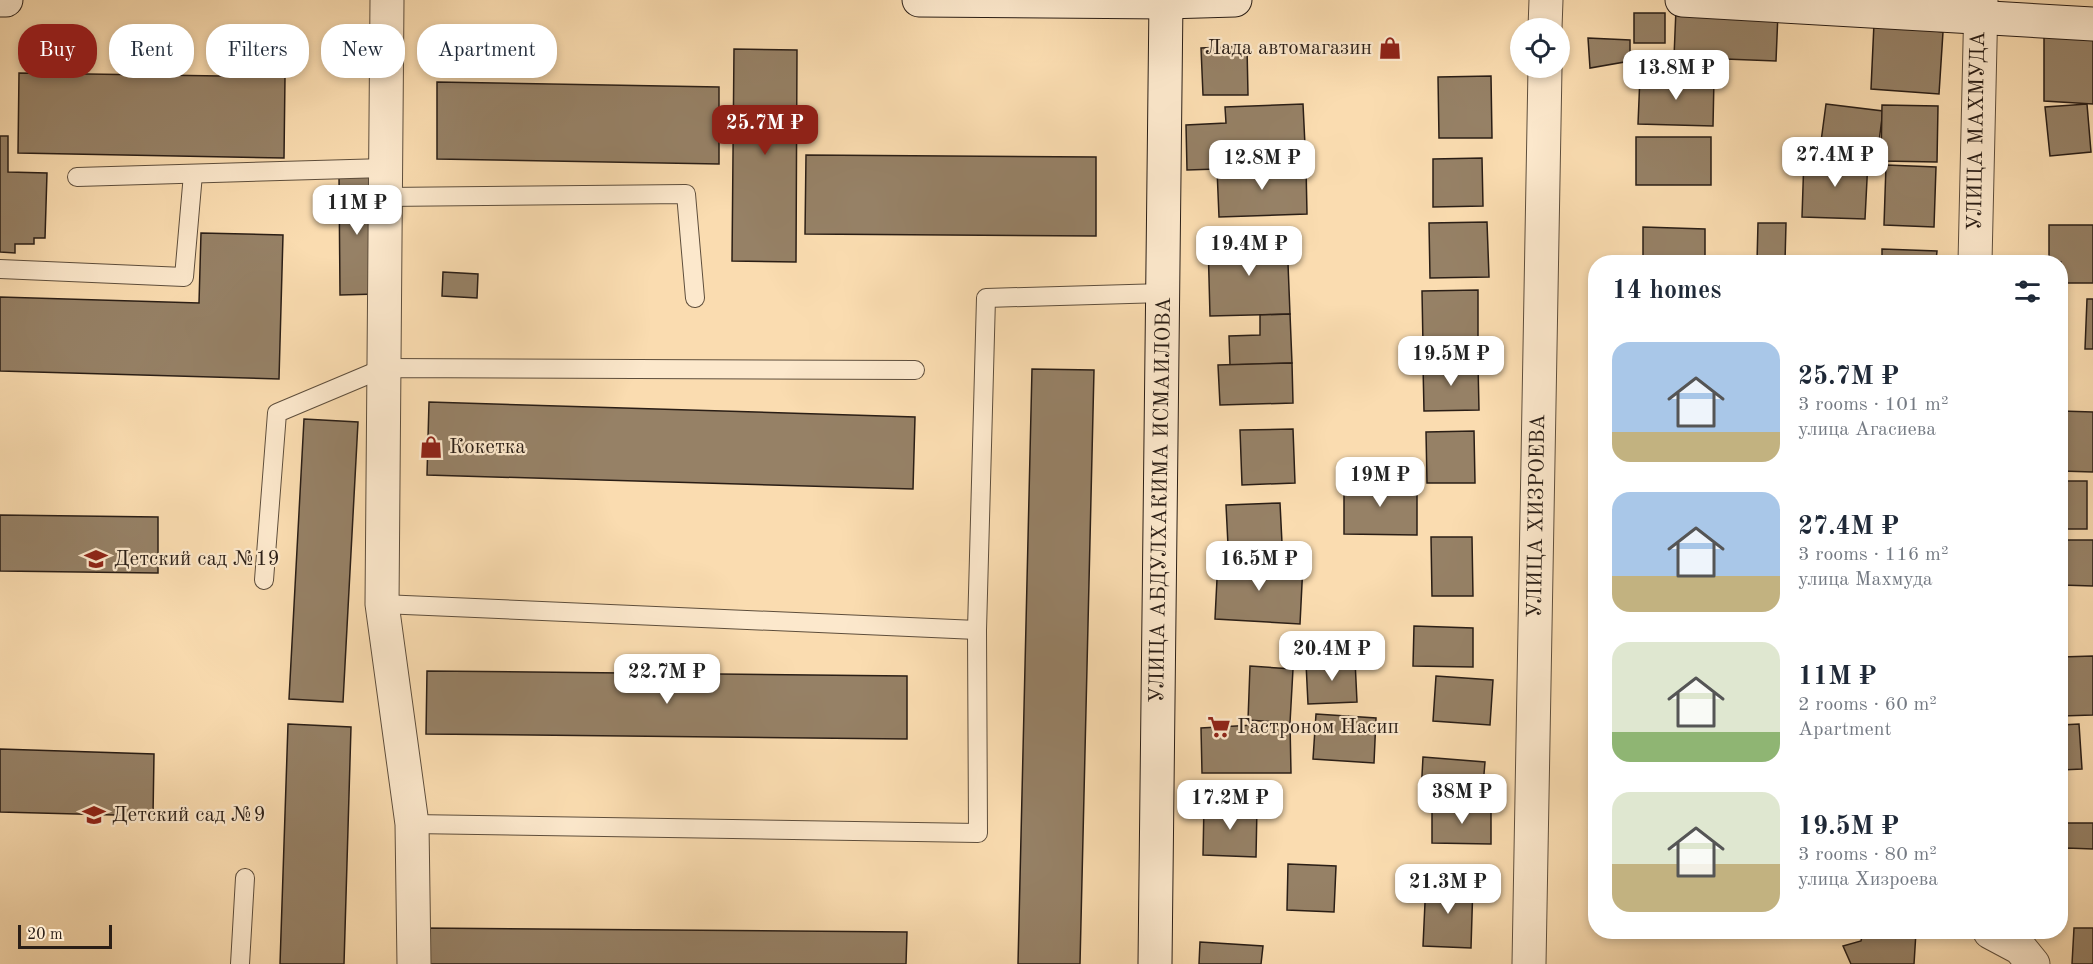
<!DOCTYPE html>
<html lang="en">
<head>
<meta charset="utf-8">
<style>
	body { margin:0; font-family:"Old Standard TT",serif; background:#f2f2f3; color:#1f2937; height:100vh; display:flex; flex-direction:column; font-size:22px; white-space:nowrap }
	* { box-sizing:border-box; margin:0 }
	p { font-size:20px; color:#747a83 }
	.icon { flex:none; width:33px; height:33px; fill:none; stroke:currentColor; stroke-width:2; stroke-linecap:round; stroke-linejoin:round }
	.map { position:relative; flex:1; overflow:hidden }
	.panel { position:absolute; left:1588px; top:255px; width:480px; height:684px; display:flex; flex-direction:column; background:#fff; border-radius:24px; box-shadow:0 3px 9px #0003 }
	.panel>* { flex:none }
	.hud { position:absolute; left:18px; top:24px; width:570px; height:54px; display:flex; gap:12px }
	.controls { position:absolute; left:1510px; top:18px; display:grid; gap:12px }
	.controls a { display:grid; place-items:center; width:60px; height:60px; border-radius:50%; background:#fff; box-shadow:0 3px 9px #0003; font-size:30px }
	.scale { position:absolute; left:18px; bottom:15px; width:94px; box-sizing:border-box; padding-left:6px; border:3px solid #2a1e16; border-top:0; font-size:16px; line-height:21px; white-space:nowrap; color:#2a1e16; -webkit-text-stroke:4px #fce8cc; paint-order:stroke }
	.price { position:absolute; translate:-50% -51px; padding:0 14px; border-radius:12px; background:#fff; color:#222; font-size:20px; line-height:39px; filter:drop-shadow(0 2px 3px #0008) }
	.price::after { content:''; position:absolute; left:50%; top:36px; width:18px; height:14px; margin-left:-9px; background:inherit; clip-path:polygon(0 0,100% 0,50% 100%) }
	.price.selected { background:#8f2418; color:#fff }
	ul { padding:0; list-style:none }
	li { display:flex; align-items:center; gap:18px; height:150px; padding:0 24px }
	li span { display:grid; place-items:center; flex:none; width:168px; height:120px; border-radius:18px; color:#555 }
	li>.icon { margin-inline-start:auto }
	span .icon { width:72px; height:72px; fill:#fffc; stroke-width:1 }
	li b { font-size:26px }
	h2 { display:flex; justify-content:space-between; align-items:center; height:72px; padding:0 24px; font-size:26px }
	.tag { padding:0 21px; border-radius:24px; background:#fff; box-shadow:0 3px 9px #0003; font-size:21px; line-height:54px }
	.tag.selected { background:#8f2418; color:#fff }
	.map>svg:first-child { display:block }
	.building { fill:#968166; stroke:#2a1e16; stroke-width:1.5 }
	.lines { fill:none; stroke-linecap:round; stroke-linejoin:round }
	.service-casing { stroke:#5e4e3c; stroke-width:20 }
	.minor-casing { stroke:#5e4e3c; stroke-width:35 }
	.secondary-casing { stroke:#2a1e16; stroke-width:35 }
	.service { stroke:#fce8cc; stroke-width:18 }
	.minor { stroke:#fce8cc; stroke-width:33 }
	.secondary { stroke:#fce8cc; stroke-width:33 }
	.labels { text-anchor:middle; dominant-baseline:central; stroke-width:4.5; stroke-linejoin:round; paint-order:stroke }
	.poi-label { font-size:21px; fill:#2a1e16; stroke:#fce8cc; text-anchor:start }
	.street-label { font-size:21px; fill:#2a1e16; stroke:#fce8cc }
</style>
</head>
<body>
<div class="map">
<svg width="2093" height="964" viewBox="0 0 2093 964">
	<rect width="100%" height="100%" fill="#fadcb0"/>
	<filter id="stains"><feTurbulence type="fractalNoise" baseFrequency=".00333" numOctaves="4"/><feColorMatrix values="0 0 0 0 .2 0 0 0 0 .09 0 0 0 0 .02 0 0 0 .5 -.17"/></filter>
	<radialGradient id="worn" r=".72"><stop offset=".6" stop-color="#630" stop-opacity="0"/><stop offset="1" stop-color="#630" stop-opacity=".3"/></radialGradient>
	<g class="building">
		<path d="M1676,9L1778,13L1776,61L1674,57Z"/>
		<rect x="1634" y="13" width="31" height="30"/>
		<path d="M1874,23L1943,32L1939,94L1871,89Z"/>
		<path d="M2044,37H2093V104L2044,101Z"/>
		<path d="M1588,38L1630,40V61L1590,68Z"/>
		<path d="M1247,46L1248,95H1203L1201,48Z"/>
		<path d="M734,49L797,50L796,262L732,261Z"/>
		<path d="M19,73L285,77L284,158L18,153Z"/>
		<path d="M1491,76L1492,138H1439L1438,77Z"/>
		<path d="M1640,76L1714,78L1713,126L1638,124Z"/>
		<path d="M437,82L719,87V164L437,159Z"/>
		<path d="M1303,104L1306,166L1187,170L1186,125L1226,123L1225,107Z"/>
		<path d="M1826,104L1883,111L1877,156L1820,149Z"/>
		<path d="M2087,104L2091,152L2050,156L2045,107Z"/>
		<path d="M1882,105L1938,106L1937,162L1881,161Z"/>
		<path d="M0,136H8V172L47,173L45,238H34V244H15V253L0,252Z"/>
		<rect x="1636" y="137" width="75" height="48"/>
		<path d="M806,155L1096,157V236L805,234Z"/>
		<path d="M1804,157L1868,160L1865,219L1802,217Z"/>
		<path d="M1482,158L1483,206L1433,207V159Z"/>
		<path d="M1886,165L1936,167L1934,227L1884,225Z"/>
		<path d="M1306,166L1307,214L1219,217L1217,169Z"/>
		<path d="M339,174L370,175L377,294L340,295Z"/>
		<path d="M1487,222L1489,277L1430,278L1429,223Z"/>
		<path d="M1758,223H1786L1785,262H1757Z"/>
		<path d="M2049,225H2093V283H2061V262H2049Z"/>
		<path d="M1643,227L1705,229V262H1643Z"/>
		<path d="M201,233L283,235L279,379L0,371V297L199,303Z"/>
		<path d="M1287,238L1290,314L1210,316L1208,241Z"/>
		<path d="M1882,249L1937,251L1936,262H1882Z"/>
		<path d="M443,272L478,274L477,298L442,296Z"/>
		<path d="M1478,290V345L1423,346L1422,291Z"/>
		<path d="M2087,299H2093V349H2085Z"/>
		<path d="M1290,314L1292,363L1230,365L1229,336L1260,335V315Z"/>
		<path d="M1292,363L1293,403L1220,405L1218,365Z"/>
		<path d="M1478,363L1479,410L1424,411L1423,365Z"/>
		<path d="M1032,369L1094,370L1080,964H1018Z"/>
		<path d="M429,402L915,417L913,489L427,475Z"/>
		<path d="M2061,411L2093,412V472L2061,471Z"/>
		<path d="M304,419L358,422L343,702L289,699Z"/>
		<path d="M1293,429L1295,483L1242,485L1240,430Z"/>
		<path d="M1474,431L1475,483H1427L1426,432Z"/>
		<path d="M1344,481L1417,483V535L1344,534Z"/>
		<rect x="2061" y="481" width="26" height="48"/>
		<path d="M1280,503L1282,543L1228,545L1226,505Z"/>
		<path d="M0,515L158,517V573L0,571Z"/>
		<path d="M1431,537H1472L1473,596H1432Z"/>
		<path d="M2061,540H2093V586L2061,585Z"/>
		<path d="M1218,559L1303,564L1300,624L1215,619Z"/>
		<path d="M1414,626L1473,628V667L1413,666Z"/>
		<path d="M2093,656V715L2061,716V657Z"/>
		<path d="M1355,660L1357,702L1308,704L1306,663Z"/>
		<path d="M1250,666L1293,669L1290,723L1248,720Z"/>
		<path d="M427,671L907,676V739L426,734Z"/>
		<path d="M1436,676L1493,680L1490,725L1433,721Z"/>
		<path d="M1316,714L1376,718L1374,763L1313,759Z"/>
		<path d="M1290,723L1291,773H1202L1201,728Z"/>
		<path d="M288,724L351,727L344,964H280Z"/>
		<path d="M2079,724L2082,769L2061,770V725Z"/>
		<path d="M0,749L154,754L153,816L0,812Z"/>
		<path d="M1423,757L1485,762L1482,798L1421,794Z"/>
		<path d="M1204,805L1257,807L1256,857L1203,855Z"/>
		<path d="M1432,806H1491V844L1432,843Z"/>
		<path d="M2061,823H2093V849L2067,848V877H2061Z"/>
		<path d="M1288,864L1336,866L1334,912L1287,910Z"/>
		<path d="M1426,881L1473,883L1471,948L1423,946Z"/>
		<path d="M422,928L907,932L906,964H422Z"/>
		<path d="M2074,928H2093V964H2072Z"/>
		<path d="M1628,932H1674V937Z"/>
		<path d="M1863,932H1916L1914,964H1851L1843,946L1861,941Z"/>
		<path d="M1200,942L1263,946L1261,964H1199Z"/>
	</g>
	<g class="lines">
		<g class="service-casing">
			<g id="service">
				<path d="M77,177L385,168"/>
				<path d="M385,197L686,194L695,298"/>
				<path d="M0,269L184,277L193,174"/>
				<path d="M264,580L277,413L384,368L915,370"/>
				<path d="M382,604L977,630"/>
				<path d="M412,824L978,833L977,630L986,298L1164,293"/>
				<path d="M240,964L245,878"/>
			</g>
		</g>
		<g class="minor-casing">
			<g id="minor">
				<path d="M387,0L382,604L412,824L414,964"/>
				<path d="M1545,28L1546,0"/>
				<path d="M1975,262L1981,0"/>
				<path d="M1990,932L2020,948L2033,964"/>
				<path d="M1529,964L1545,68"/>
			</g>
		</g>
		<g class="secondary-casing">
			<g id="secondary">
				<path d="M0,0H6"/>
				<path d="M919,0L1166,2L1235,0"/>
				<path d="M1682,0L2093,24"/>
				<path d="M1155,964L1166,0"/>
			</g>
		</g>
		<use href="#service" class="service"/>
		<use href="#minor" class="minor"/>
		<use href="#secondary" class="secondary"/>
	</g>
	<defs>
		<g id="shop-bare" transform="scale(1.8)"><path d="M-5-2.5h2.3a2.7 3.5 0 0 1 5.4 0H5L5.5 6h-11ZM-1.5-2.5h3a1.5 2.3 0 0 0-3 0Z" fill="#8f2418" stroke="#fce8cc" stroke-width="2.5" paint-order="stroke"/></g>
		<g id="school-bare" transform="scale(1.8)"><path d="M0-5L7-2L0 1L-7-2ZM-4 1L0 2.5L4 1V4Q0 6-4 4Z" fill="#8f2418" stroke="#fce8cc" stroke-width="2.5" paint-order="stroke"/></g>
		<g id="supermarket-bare" transform="scale(1.8)"><path d="M-6-5.5h2.5l.6 2H6L4.5 2H-2.5L-4.4-4H-6ZM-1.5 3.2a1.3 1.3 0 1 0 .1 0ZM3 3.2a1.3 1.3 0 1 0 .1 0Z" fill="#8f2418" stroke="#fce8cc" stroke-width="2.5" paint-order="stroke"/></g>
	</defs>
	<g fill-rule="evenodd">
		<use href="#shop-bare" x="1390" y="48"/>
		<use href="#shop-bare" x="431" y="447"/>
		<use href="#school-bare" x="96" y="559"/>
		<use href="#supermarket-bare" x="1219" y="727"/>
		<use href="#school-bare" x="94" y="815"/>
	</g>
	<g class="labels">
		<g class="poi-label">
			<text x="1372" y="48" text-anchor="end">Лада автомагазин</text>
			<text x="449" y="447">Кокетка</text>
			<text x="114" y="559">Детский сад №19</text>
			<text x="1237" y="727">Гастроном Насип</text>
			<text x="112" y="815">Детский сад №9</text>
		</g>
		<g class="street-label">
			<text transform="translate(1977 131) rotate(-89)">УЛИЦА МАХМУДА</text>
			<text transform="translate(1161 500) rotate(-89)">УЛИЦА АБДУЛХАКИМА ИСМАИЛОВА</text>
			<text transform="translate(1537 516) rotate(-89)">УЛИЦА ХИЗРОЕВА</text>
		</g>
	</g>
	<rect width="100%" height="100%" filter="url(#stains)"/>
	<rect width="100%" height="100%" fill="url(#worn)"/>
</svg>
<div class="controls">
<a><svg class="icon" aria-label="locate" viewBox="0 0 24 24"><circle cx="12" cy="12" r="6"/><path d="M12 2v4M12 18v4M2 12h4M18 12h4"/></svg></a>
</div>
<div class="scale">20 m</div>
<b class="price" style="left:1676px;top:101px">13.8M ₽</b>
<b class="price selected" style="left:765px;top:156px">25.7M ₽</b>
<b class="price" style="left:1835px;top:188px">27.4M ₽</b>
<b class="price" style="left:1262px;top:191px">12.8M ₽</b>
<b class="price" style="left:357px;top:236px">11M ₽</b>
<b class="price" style="left:1249px;top:277px">19.4M ₽</b>
<b class="price" style="left:1451px;top:387px">19.5M ₽</b>
<b class="price" style="left:1380px;top:508px">19M ₽</b>
<b class="price" style="left:1259px;top:592px">16.5M ₽</b>
<b class="price" style="left:1332px;top:682px">20.4M ₽</b>
<b class="price" style="left:667px;top:705px">22.7M ₽</b>
<b class="price" style="left:1462px;top:825px">38M ₽</b>
<b class="price" style="left:1230px;top:831px">17.2M ₽</b>
<b class="price" style="left:1448px;top:915px">21.3M ₽</b>
<div class="hud">
<a class="tag selected">Buy</a>
<a class="tag">Rent</a>
<a class="tag">Filters</a>
<a class="tag">New</a>
<a class="tag">Apartment</a>
</div>
<section class="panel">
<h2>14 homes<svg class="icon" aria-label="filters" viewBox="0 0 24 24"><path d="M4 7h16M4 17h16"/><circle cx="9" cy="7" r="2"/><circle cx="15" cy="17" r="2"/></svg></h2>
<ul>
<li><span style="background:linear-gradient(#a9c7e8 75%,#c2b280 0)"><svg class="icon" aria-label="home" viewBox="0 0 24 24"><path d="M3 11l9-7 9 7M6 9v11h12V9"/></svg></span><div><b>25.7M ₽</b><p>3 rooms · 101 m²</p><p>улица Агасиева</p></div></li>
<li><span style="background:linear-gradient(#a9c7e8 70%,#c2b280 0)"><svg class="icon" aria-label="home" viewBox="0 0 24 24"><path d="M3 11l9-7 9 7M6 9v11h12V9"/></svg></span><div><b>27.4M ₽</b><p>3 rooms · 116 m²</p><p>улица Махмуда</p></div></li>
<li><span style="background:linear-gradient(#dfe7d0 75%,#8fb573 0)"><svg class="icon" aria-label="home" viewBox="0 0 24 24"><path d="M3 11l9-7 9 7M6 9v11h12V9"/></svg></span><div><b>11M ₽</b><p>2 rooms · 60 m²</p><p>Apartment</p></div></li>
<li><span style="background:linear-gradient(#dfe7d0 60%,#c2b280 0)"><svg class="icon" aria-label="home" viewBox="0 0 24 24"><path d="M3 11l9-7 9 7M6 9v11h12V9"/></svg></span><div><b>19.5M ₽</b><p>3 rooms · 80 m²</p><p>улица Хизроева</p></div></li>
</ul>
</section>
</div>
</body>
</html>
